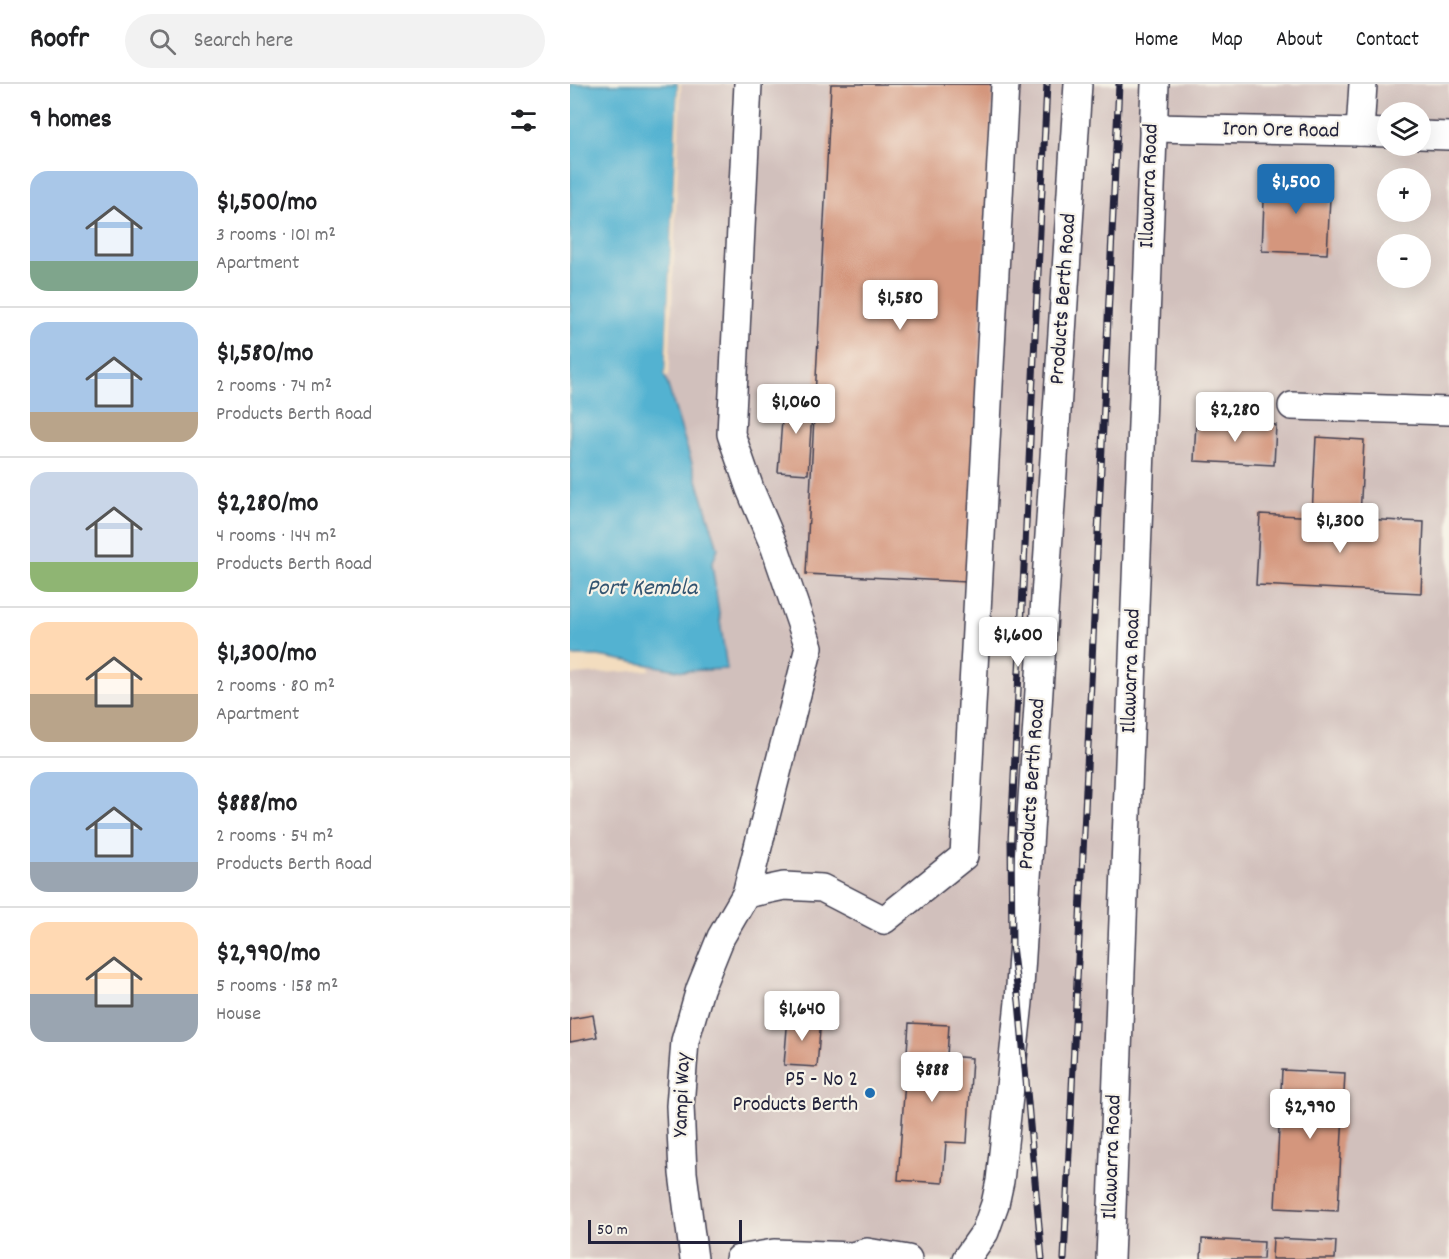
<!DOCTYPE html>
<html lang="en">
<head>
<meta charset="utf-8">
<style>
	body { margin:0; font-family:Dekko,sans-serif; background:#f2f2f2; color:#202124; height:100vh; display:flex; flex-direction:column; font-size:22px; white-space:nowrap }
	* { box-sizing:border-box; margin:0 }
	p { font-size:20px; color:#757577 }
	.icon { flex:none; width:33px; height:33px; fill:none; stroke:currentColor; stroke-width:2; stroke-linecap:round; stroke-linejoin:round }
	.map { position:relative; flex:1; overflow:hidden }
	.details { display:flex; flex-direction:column; background:#fff; width:570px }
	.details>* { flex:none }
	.buttons { position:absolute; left:807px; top:18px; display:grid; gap:12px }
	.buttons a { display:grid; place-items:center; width:54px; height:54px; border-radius:50%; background:#fff; box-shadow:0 6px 24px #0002; font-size:30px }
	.scale { position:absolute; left:18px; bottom:15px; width:154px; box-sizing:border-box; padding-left:6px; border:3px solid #22223b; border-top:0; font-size:16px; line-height:21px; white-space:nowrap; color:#22223b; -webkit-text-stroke:4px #f7f3e8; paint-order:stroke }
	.price { position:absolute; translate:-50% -51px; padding:0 14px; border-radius:6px; background:#fff; color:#222; font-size:20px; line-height:39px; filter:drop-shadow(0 2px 3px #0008) }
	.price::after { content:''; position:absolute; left:50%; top:36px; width:18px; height:14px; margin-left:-9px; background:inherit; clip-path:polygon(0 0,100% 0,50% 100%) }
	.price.on { background:#1f6fb2; color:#fff }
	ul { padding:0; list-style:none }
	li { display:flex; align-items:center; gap:18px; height:150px; padding:0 30px }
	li+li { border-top:2px solid #e0e0e0 }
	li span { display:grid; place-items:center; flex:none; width:168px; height:120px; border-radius:18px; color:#555 }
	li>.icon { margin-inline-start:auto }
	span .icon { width:72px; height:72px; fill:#fffc; stroke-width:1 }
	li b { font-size:26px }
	h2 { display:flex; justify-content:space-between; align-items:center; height:72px; padding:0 30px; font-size:26px }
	header { display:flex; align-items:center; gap:36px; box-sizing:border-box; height:84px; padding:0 30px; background:#fff; border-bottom:2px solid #e0e0e0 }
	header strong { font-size:28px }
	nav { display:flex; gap:33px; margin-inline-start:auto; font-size:21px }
	.search { width:420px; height:54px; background:#f2f2f2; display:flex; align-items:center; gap:15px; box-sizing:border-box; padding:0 21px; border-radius:33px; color:#757577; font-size:22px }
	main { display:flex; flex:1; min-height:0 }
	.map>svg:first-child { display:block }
	.industrial { fill:#d1c0bc; fill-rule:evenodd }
	.water { fill:#53b2d1; stroke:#3a6a86; stroke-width:1.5 }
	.pier { fill:#f3ddbf }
	.building { fill:#d4967d }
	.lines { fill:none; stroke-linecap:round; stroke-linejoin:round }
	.minor-casing { stroke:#413e4f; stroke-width:30 }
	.minor { stroke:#fff; stroke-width:27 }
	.rail-casing { stroke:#22223b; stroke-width:7 }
	.rail { stroke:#f7f3e8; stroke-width:4.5; stroke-dasharray:14; stroke-linecap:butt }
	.poi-dot { fill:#1f6fb2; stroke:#f7f3e8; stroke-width:2 }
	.labels { text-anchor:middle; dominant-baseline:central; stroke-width:4.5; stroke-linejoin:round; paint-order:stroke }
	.street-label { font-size:22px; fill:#22223b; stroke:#f7f3e8 }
	.poi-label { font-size:22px; fill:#22223b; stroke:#f7f3e8; text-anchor:end }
	.water-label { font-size:24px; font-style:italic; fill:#335470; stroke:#f7f3e8 }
</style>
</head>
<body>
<header>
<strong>Roofr</strong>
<div class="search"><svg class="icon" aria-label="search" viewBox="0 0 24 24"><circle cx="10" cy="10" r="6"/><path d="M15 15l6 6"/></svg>Search here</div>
<nav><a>Home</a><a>Map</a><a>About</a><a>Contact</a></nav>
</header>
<main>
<section class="details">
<h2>9 homes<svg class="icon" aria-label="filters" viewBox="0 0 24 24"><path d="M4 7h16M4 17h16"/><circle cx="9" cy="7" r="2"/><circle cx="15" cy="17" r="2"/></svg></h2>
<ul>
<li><span style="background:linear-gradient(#a9c7e8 75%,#7fa58c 0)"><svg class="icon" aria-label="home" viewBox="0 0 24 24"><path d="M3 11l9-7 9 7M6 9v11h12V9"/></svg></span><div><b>$1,500/mo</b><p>3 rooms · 101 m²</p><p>Apartment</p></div></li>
<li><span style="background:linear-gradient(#a9c7e8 75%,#b9a48a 0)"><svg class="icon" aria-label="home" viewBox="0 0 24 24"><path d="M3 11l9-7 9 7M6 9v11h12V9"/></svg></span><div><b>$1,580/mo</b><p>2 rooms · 74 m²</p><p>Products Berth Road</p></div></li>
<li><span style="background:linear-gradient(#c9d6e8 75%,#8fb573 0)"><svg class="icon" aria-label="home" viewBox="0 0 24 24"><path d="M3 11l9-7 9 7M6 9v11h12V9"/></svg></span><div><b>$2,280/mo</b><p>4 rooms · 144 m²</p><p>Products Berth Road</p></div></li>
<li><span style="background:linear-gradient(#ffd9b3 60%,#b9a48a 0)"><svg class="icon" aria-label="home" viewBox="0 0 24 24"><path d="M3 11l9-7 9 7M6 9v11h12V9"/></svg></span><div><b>$1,300/mo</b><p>2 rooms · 80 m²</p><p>Apartment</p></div></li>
<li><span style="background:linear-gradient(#a9c7e8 75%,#9aa5b1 0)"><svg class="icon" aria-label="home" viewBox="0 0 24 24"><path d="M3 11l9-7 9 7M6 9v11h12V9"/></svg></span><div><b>$888/mo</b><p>2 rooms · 54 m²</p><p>Products Berth Road</p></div></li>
<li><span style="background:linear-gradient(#ffd9b3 60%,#9aa5b1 0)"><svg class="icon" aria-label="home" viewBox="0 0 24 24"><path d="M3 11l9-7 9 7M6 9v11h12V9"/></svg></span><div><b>$2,990/mo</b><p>5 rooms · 158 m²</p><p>House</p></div></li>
</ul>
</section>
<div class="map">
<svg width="879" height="1175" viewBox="0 0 879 1175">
	<rect width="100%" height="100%" fill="#f7f3e8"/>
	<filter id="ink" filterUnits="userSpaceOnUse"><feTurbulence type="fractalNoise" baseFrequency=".0167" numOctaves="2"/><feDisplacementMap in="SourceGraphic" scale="12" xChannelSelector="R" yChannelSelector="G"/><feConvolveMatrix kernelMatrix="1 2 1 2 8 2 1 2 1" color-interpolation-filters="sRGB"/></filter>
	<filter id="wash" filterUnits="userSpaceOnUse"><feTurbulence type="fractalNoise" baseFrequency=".008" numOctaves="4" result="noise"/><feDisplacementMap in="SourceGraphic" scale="24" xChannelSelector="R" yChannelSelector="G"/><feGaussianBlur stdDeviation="1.35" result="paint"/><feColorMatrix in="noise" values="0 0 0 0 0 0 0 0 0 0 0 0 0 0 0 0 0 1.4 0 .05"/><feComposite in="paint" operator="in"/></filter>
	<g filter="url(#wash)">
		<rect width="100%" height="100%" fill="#f3ddbf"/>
		<path class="industrial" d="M0,0H879V1175H0V591L80,586L0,290ZM818,28H850V62H818ZM818,94H850V128H818ZM818,160H850V194H818Z"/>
		<path class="water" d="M0,0H108L95,292L148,464L142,480L157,585L113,587L28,572H0Z"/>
		<path class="pier" d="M108,0H111L99,292H95Z"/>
		<g id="blocks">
			<g class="building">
				<path d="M261,0H423L398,498L236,490Z"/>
				<path d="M695,92L761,95L757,170L692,167Z"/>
				<path d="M214,311L243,313L238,390L208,388Z"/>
				<path d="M626,337L706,341L704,381L624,377Z"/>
				<path d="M746,353L794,356L790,433L742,430Z"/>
				<path d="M690,430L854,438L851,509L686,501Z"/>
				<path d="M23,931L27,953L0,958V935Z"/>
				<path d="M218,932L251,934L247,983L214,981Z"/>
				<path d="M339,939L379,941L377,972L402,974L397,1059L376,1058L373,1099L328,1096Z"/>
				<path d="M712,986L775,989L768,1127L705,1124Z"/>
				<path d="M703,1154L766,1157L765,1175H702Z"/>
				<path d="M632,1155L694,1158L693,1175H631Z"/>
			</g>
		</g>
	</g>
	<g filter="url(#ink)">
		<use href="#blocks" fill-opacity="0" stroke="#413e4f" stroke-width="1.5"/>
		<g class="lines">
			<g class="minor-casing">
				<g id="minor">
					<path d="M583,44L790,48L793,0"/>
					<path d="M790,48L818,49"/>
					<path d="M850,51L879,52"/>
					<path d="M722,322L879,327"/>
					<path d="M176,810L214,802L252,804L314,836L394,772L435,0"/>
					<path d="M124,1175L113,1089L110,1022L115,957L130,905L151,853L176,810L239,563L205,464L180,405L161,350L178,0"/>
					<path d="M169,1175L204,1169L282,1172L297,1168L338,1175"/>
					<path d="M396,1175L415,1148L425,1120L430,1097L449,918L508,0"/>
					<path d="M540,1175L585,0"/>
				</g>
			</g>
			<use href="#minor" class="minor"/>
			<g class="rail-casing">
				<g id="rail">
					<path d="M472,1175L449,918L442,862L441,755L477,0"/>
					<path d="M494,1175L549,0"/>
				</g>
			</g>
			<use href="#rail" class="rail"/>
		</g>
	</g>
	<circle class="poi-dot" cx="300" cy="1009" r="6"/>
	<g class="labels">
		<g class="street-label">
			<text transform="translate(711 47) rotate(1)">Iron Ore Road</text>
			<text transform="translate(580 102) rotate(-88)">Illawarra Road</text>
			<text transform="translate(494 215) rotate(-86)">Products Berth Road</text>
			<text transform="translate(562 587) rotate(-88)">Illawarra Road</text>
			<text transform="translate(463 700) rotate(-86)">Products Berth Road</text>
			<text transform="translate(113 1011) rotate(-88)">Yampi Way</text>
			<text transform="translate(543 1073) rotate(-88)">Illawarra Road</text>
		</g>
		<g class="poi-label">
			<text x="288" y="996">P5 - No 2<tspan x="288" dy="25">Products Berth</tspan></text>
		</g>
		<g class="water-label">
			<text x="72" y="505">Port Kembla</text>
		</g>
	</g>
</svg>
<div class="buttons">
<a><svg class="icon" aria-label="layers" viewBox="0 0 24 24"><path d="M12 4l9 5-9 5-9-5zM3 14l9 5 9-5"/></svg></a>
<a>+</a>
<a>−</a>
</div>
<div class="scale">50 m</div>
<b class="price on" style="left:726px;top:131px">$1,500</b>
<b class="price" style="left:330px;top:247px">$1,580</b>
<b class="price" style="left:226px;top:351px">$1,060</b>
<b class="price" style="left:665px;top:359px">$2,280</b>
<b class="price" style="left:770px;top:470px">$1,300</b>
<b class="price" style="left:448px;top:584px">$1,600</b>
<b class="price" style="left:232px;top:958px">$1,640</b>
<b class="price" style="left:362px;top:1019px">$888</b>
<b class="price" style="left:740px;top:1056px">$2,990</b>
</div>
</main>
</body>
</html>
